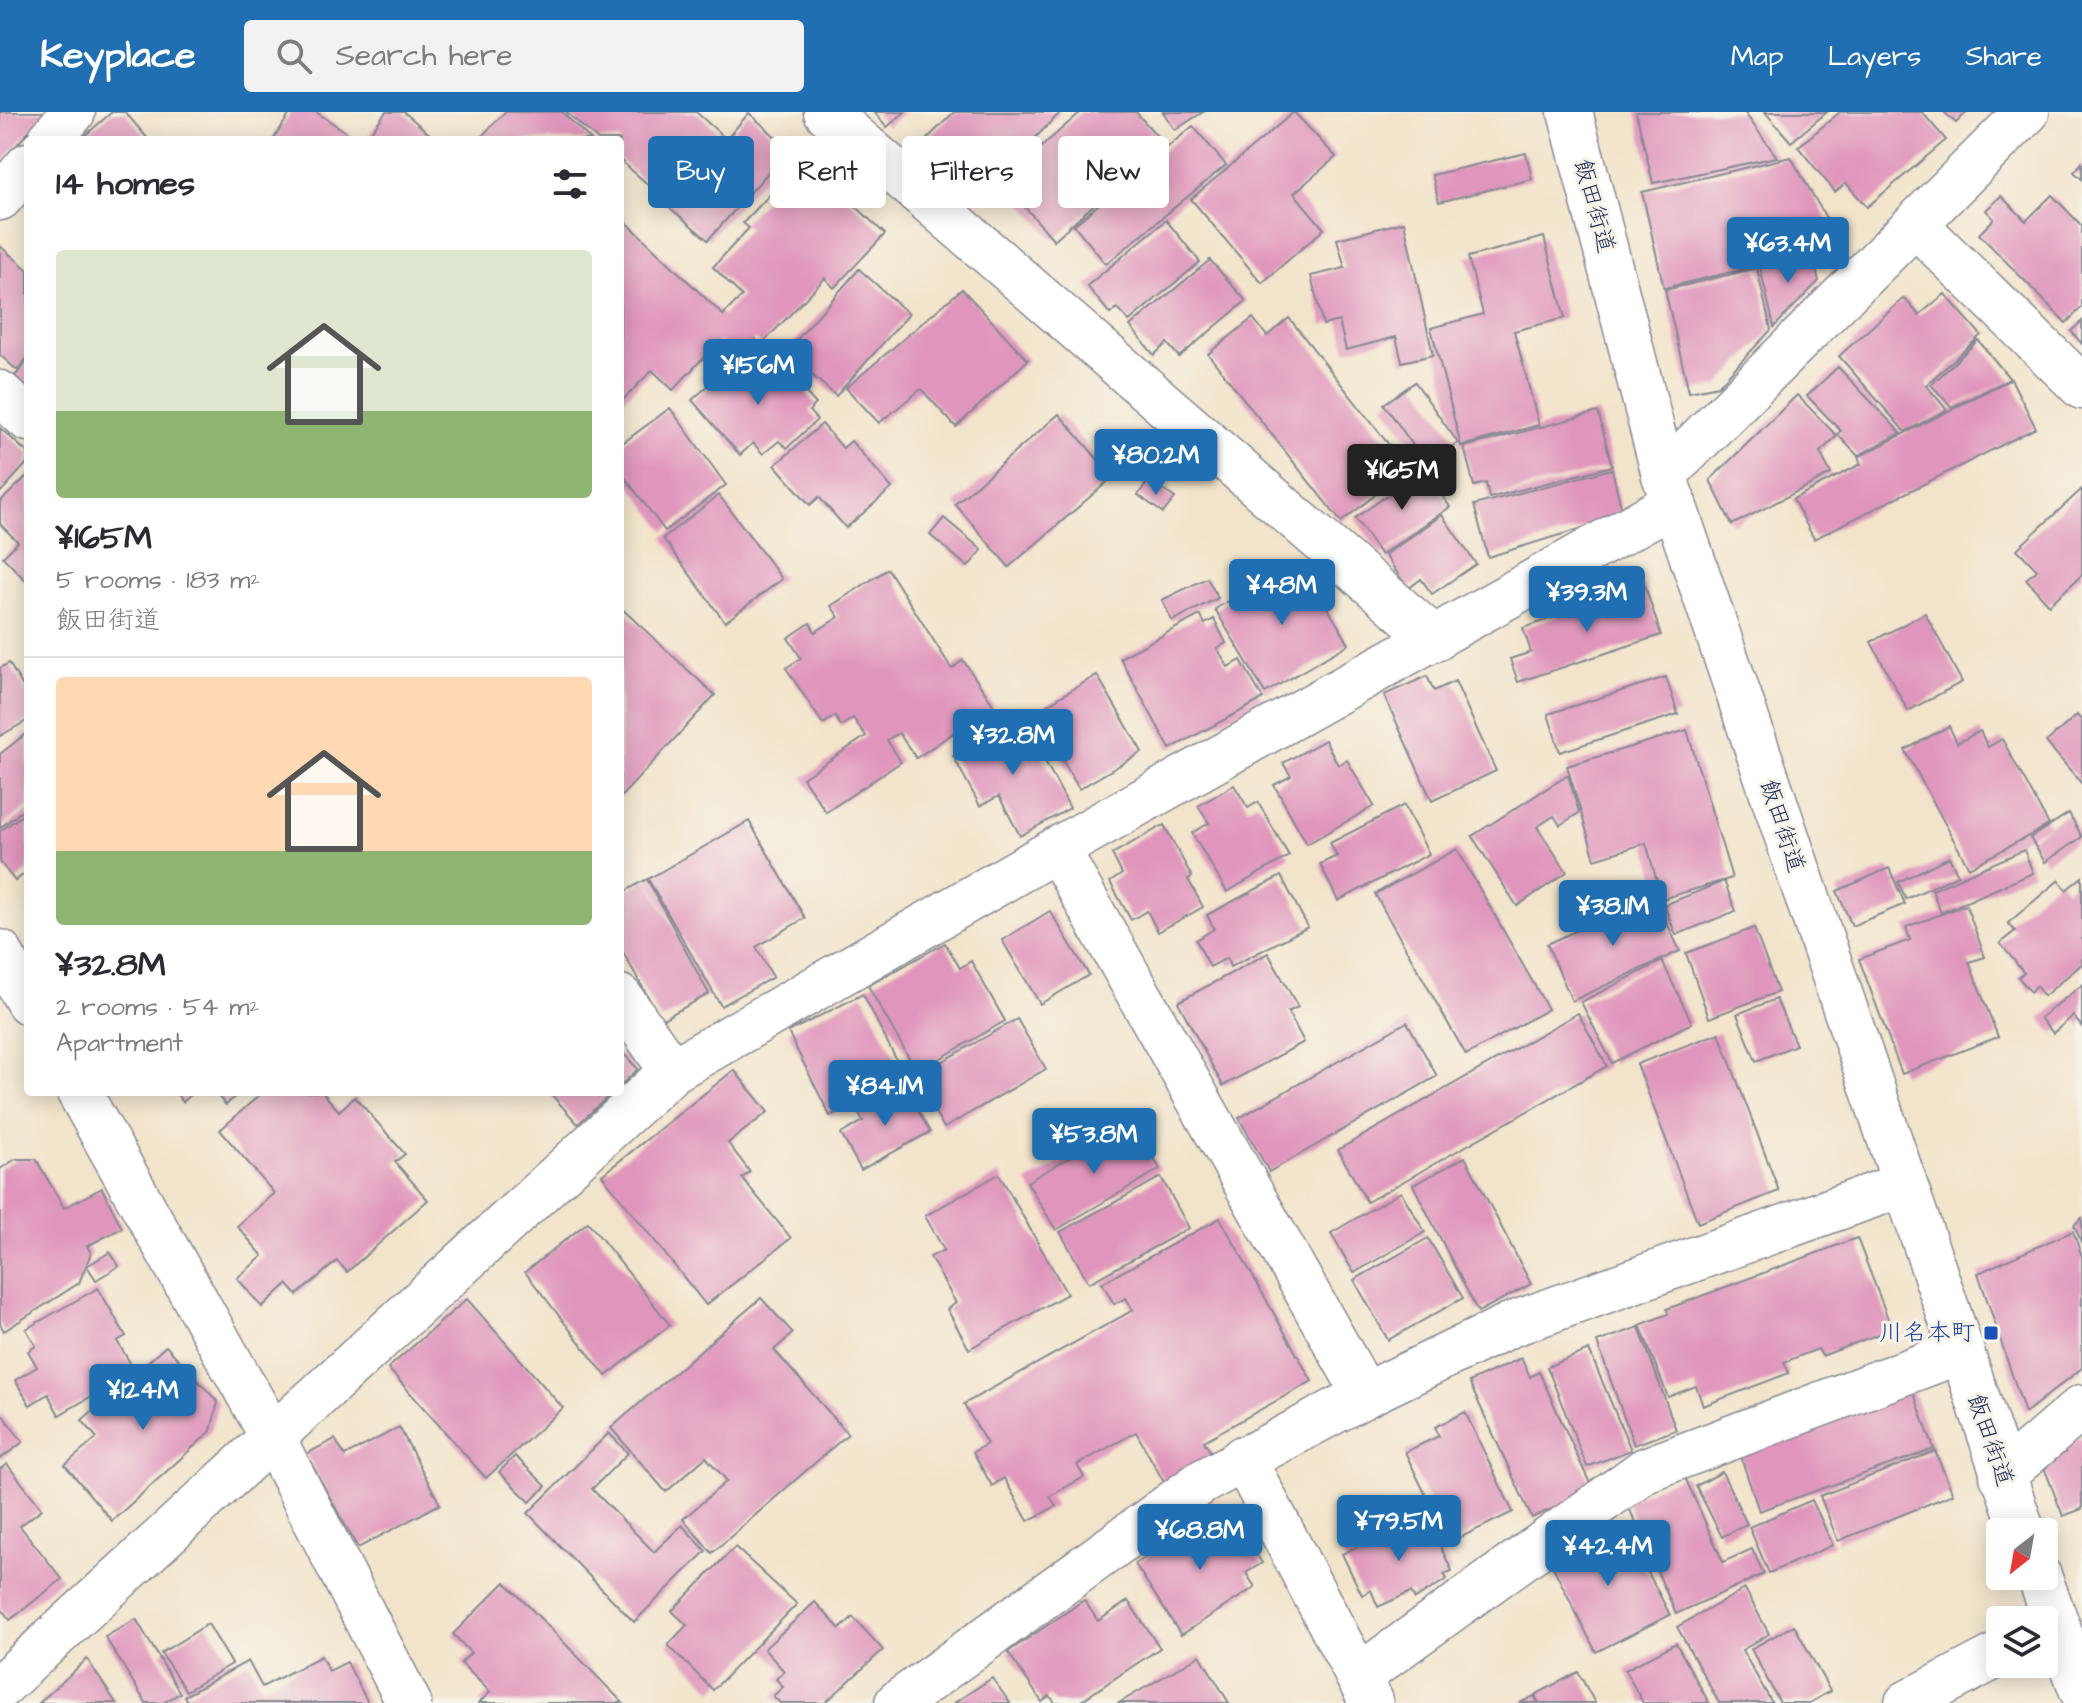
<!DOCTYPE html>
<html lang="en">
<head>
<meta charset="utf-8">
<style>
	body { margin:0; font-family:"Architects Daughter","Klee One",sans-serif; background:#f2f2f3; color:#2b2b33; height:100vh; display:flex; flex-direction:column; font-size:30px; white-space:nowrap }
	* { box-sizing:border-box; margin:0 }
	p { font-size:26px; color:#7c7c81 }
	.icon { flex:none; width:44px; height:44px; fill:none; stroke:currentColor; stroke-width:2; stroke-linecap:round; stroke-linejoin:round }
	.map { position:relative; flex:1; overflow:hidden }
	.sheet { position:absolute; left:24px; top:24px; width:600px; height:960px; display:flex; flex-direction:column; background:#fff; border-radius:8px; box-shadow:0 4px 20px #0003 }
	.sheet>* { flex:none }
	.guide { position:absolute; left:648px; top:24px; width:760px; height:72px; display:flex; gap:16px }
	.needle { width:52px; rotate:211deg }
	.controls { position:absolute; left:1986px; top:1406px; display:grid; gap:16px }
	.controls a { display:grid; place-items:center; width:72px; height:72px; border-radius:8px; background:#fff; box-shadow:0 4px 20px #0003; font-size:40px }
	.price { position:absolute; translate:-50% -68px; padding:0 18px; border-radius:8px; background:#1f6fb2; color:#fff; font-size:26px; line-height:52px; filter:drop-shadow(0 2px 4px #0008) }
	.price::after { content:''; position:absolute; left:50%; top:48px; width:24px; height:18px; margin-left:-12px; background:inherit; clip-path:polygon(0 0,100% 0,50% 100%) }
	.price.active { background:#222; color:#fff }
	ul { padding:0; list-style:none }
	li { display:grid; align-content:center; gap:16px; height:424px; padding:0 32px }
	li+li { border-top:2px solid #e1e1e2 }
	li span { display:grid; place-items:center; height:248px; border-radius:8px; color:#555 }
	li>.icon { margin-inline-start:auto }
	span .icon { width:144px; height:144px; fill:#fffc; stroke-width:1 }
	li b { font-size:34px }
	h2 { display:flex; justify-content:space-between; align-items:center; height:96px; padding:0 32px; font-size:34px }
	.tag { padding:0 28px; border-radius:8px; background:#fff; box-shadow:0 4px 20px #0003; font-size:28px; line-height:72px }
	.tag.active { background:#1f6fb2; color:#fff }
	header { display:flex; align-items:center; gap:48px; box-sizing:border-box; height:112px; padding:0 40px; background:#1f6fb2; color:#fff }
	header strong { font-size:38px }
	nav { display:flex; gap:44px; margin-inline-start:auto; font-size:28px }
	.search { width:560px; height:72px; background:#f2f2f3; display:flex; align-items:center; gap:20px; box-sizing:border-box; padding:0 28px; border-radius:8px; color:#7c7c81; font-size:30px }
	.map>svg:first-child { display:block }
	.building { fill:#e096bc }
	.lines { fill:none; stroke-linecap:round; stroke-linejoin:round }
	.minor-casing { stroke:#868a94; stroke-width:47 }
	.major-casing { stroke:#868a94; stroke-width:47 }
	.minor { stroke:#fff; stroke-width:44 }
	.major { stroke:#fff; stroke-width:44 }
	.transit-dot { fill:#1a4fb4; stroke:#f7f3e8; stroke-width:3 }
	.labels { text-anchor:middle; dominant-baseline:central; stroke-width:6; stroke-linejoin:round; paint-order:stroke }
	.street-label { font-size:24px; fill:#1b2f5e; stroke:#f7f3e8 }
	.transit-label { font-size:24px; fill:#164399; stroke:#f7f3e8; text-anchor:end }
</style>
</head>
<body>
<header>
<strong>Keyplace</strong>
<div class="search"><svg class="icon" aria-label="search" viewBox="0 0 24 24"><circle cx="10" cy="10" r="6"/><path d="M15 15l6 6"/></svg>Search here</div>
<nav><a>Map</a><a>Layers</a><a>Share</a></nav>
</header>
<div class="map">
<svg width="2082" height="1591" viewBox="0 0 2082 1591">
	<rect width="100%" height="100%" fill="#f7f3e8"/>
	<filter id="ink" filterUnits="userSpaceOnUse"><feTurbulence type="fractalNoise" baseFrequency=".0125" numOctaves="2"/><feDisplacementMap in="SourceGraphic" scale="16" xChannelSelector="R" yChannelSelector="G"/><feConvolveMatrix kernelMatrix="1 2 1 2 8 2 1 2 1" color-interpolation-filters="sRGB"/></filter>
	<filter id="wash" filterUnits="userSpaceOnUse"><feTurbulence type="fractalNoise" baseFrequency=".006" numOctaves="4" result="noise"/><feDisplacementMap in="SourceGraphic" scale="32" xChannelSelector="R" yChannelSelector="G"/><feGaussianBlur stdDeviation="1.8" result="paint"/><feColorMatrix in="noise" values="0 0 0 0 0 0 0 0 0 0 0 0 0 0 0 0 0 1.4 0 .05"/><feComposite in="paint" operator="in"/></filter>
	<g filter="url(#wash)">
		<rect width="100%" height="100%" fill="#f2e4ca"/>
		<g id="blocks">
			<g class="building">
				<path d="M0,0H45L0,53Z"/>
				<path d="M112,0H125L149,28H80Z"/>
				<path d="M291,0H316L358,28H273Z"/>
				<path d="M386,0H404L434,26L365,28Z"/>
				<path d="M505,0H562L591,28H478Z"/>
				<path d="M566,0H696L725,26L668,90L620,48V28H598Z"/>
				<path d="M874,0H905L887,15Z"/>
				<path d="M954,0H1061L972,89L919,35Z"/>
				<path d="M1081,0H1136L1163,31L1054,128L1002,69Z"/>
				<path d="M1163,0H1203L1175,18Z"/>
				<path d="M1294,0L1336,45L1294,81L1324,117L1262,171L1191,87Z"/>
				<path d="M1636,0H1744L1777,45L1653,71Z"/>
				<path d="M1765,0H1827L1791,30Z"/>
				<path d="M1840,0H1922L1946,28L1867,95L1846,71L1835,80L1798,35Z"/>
				<path d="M1944,0H1967L1956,11Z"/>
				<path d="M749,1L789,37L708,128L668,94Z"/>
				<path d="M1193,14L1226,53L1106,152L1074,113Z"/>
				<path d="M1526,41L1532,67L1439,90L1432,63Z"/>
				<path d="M1791,45L1829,111L1818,115L1825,138L1664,176L1642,80Z"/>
				<path d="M805,46L885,122L834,176L825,166L761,233L755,227L737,246L719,229L673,278L652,258L620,291V104L723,203L742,184L713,155L749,116L743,111Z"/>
				<path d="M2082,51V67L2074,60Z"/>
				<path d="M2052,83L2082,114V195L2066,211L1979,122L1994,107L1986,98L2001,84L2026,109Z"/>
				<path d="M1166,108L1200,150L1129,209L1117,196L1110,202L1087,174Z"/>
				<path d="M1404,110L1433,243L1402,250L1396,225L1346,238L1339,209L1323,213L1311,164L1345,156L1337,127Z"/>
				<path d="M1544,125L1565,206L1514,219L1539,313L1461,334L1431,216L1483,202L1468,145Z"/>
				<path d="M0,134L28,158V245L17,258L0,243Z"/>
				<path d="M1812,144L1819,169L1774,215L1760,155Z"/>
				<path d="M1210,148L1246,189L1179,245L1167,231L1154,243L1130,214Z"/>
				<path d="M1757,156L1771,218L1718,274L1689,280L1665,178Z"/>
				<path d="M859,157L909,202L836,284L786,240Z"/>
				<path d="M962,177L1028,248L956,315L921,277L879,311L846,276Z"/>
				<path d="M1945,182L1981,223L1926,273L1947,298L1905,320L1839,244L1904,186L1919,203Z"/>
				<path d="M1253,206L1267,224L1289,206L1408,357L1341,410L1208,242Z"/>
				<path d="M2082,209V232L2071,219Z"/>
				<path d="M1978,228L2010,267L1952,295L1931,273Z"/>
				<path d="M771,242L816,292L809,299L817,308L787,336L779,329L763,342L753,331L740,343L692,288L728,256L741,270Z"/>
				<path d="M28,249V277L14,265Z"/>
				<path d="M1838,255L1901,321L1858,344L1837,322L1841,319L1807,284Z"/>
				<path d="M2011,267L2036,316L1814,427L1793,387L1861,352L1858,345Z"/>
				<path d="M1415,270L1458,331L1427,353L1384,292Z"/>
				<path d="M1797,283L1837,324L1820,340L1831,362L1732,413L1710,368Z"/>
				<path d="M670,296L726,373L665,419L620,359V333Z"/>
				<path d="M1598,300L1612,354L1489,386L1486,371L1474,374L1464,335Z"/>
				<path d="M1059,302L1113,365L1009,455L955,392Z"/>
				<path d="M822,312L843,336L851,329L892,376L846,416L819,385L810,393L775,353Z"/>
				<path d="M0,316L28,341V350L0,381Z"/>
				<path d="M1612,357L1621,395L1612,407L1488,445L1474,393Z"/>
				<path d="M1424,358L1450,395L1381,443L1355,406Z"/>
				<path d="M28,363V471L3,445L18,430L0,412V390Z"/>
				<path d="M1149,368L1175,386L1163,401L1138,383Z"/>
				<path d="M2082,377V463L2049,493L2026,467L2037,458L2017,437Z"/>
				<path d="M719,383L782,467L725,510L663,426Z"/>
				<path d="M1442,403L1476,452L1432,482L1421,467L1408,477L1385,443Z"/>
				<path d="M944,406L982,438L968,455L930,423Z"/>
				<path d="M1294,451L1299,461L1305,458L1349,532L1265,581L1215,497Z"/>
				<path d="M888,457L952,557L963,548L994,594L916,646L899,621L887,628L901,650L826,700L803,666L866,624L853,606L841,614L835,604L823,612L786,556L801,546L788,526L810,511L815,520L839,505L831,494Z"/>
				<path d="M1207,466L1218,486L1172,509L1162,488Z"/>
				<path d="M1645,474L1661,523L1518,570L1510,547L1531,540L1523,516Z"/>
				<path d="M620,495L715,583L620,686Z"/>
				<path d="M1925,501L1962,570L1908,599L1871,530Z"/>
				<path d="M1200,503L1205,512L1214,507L1226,531L1217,536L1228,555L1241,548L1263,587L1170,637L1120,546Z"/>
				<path d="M9,551L28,583V608L0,624V556Z"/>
				<path d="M1097,563L1142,640L1079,677L1035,600Z"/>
				<path d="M1427,564L1434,579L1455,569L1496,659L1432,689L1384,583Z"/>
				<path d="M1666,565L1678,602L1560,640L1548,602Z"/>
				<path d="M2077,603L2082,609V672L2046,630Z"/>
				<path d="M1022,606L1070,696L1020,724L999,684L980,694L953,644Z"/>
				<path d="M1949,614L1957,631L1980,619L1988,635L2002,627L2049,713L1969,756L1905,638Z"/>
				<path d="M1687,618L1732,766L1662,787L1646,731L1595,747L1567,654Z"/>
				<path d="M28,620V694L0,716V642Z"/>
				<path d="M1325,628L1338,653L1347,648L1374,694L1307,732L1274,673L1291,664L1283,651Z"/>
				<path d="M1568,663L1579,701L1560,713L1554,704L1537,715L1567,760L1517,794L1472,724Z"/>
				<path d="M1234,673L1248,696L1258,690L1289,744L1227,780L1192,721L1209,711L1198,694Z"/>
				<path d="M1404,693L1429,742L1338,789L1320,752L1337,744L1330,731Z"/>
				<path d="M28,699V759L15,769L0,750V719Z"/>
				<path d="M2069,701L2082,725L2045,750L2030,726Z"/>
				<path d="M749,709L805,806L756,835L773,865L721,894L648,767Z"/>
				<path d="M1164,713L1192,765L1188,767L1203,795L1158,820L1147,799L1131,808L1110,770L1122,762L1112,742Z"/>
				<path d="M1457,737L1548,897L1466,943L1375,782Z"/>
				<path d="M2024,738L2033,761L1941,801L1932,778Z"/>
				<path d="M1949,745L1958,763L1906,787L1898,770Z"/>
				<path d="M1889,756L1905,792L1852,814L1837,779Z"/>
				<path d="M1281,764L1308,815L1230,855L1227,846L1210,855L1196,828L1214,817L1207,803Z"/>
				<path d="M2082,765V852L2044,884L2036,874L2031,880L2018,865L2024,861L2000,831L2015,819L2008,811L2059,768L2066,778Z"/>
				<path d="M647,767L709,882L661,908L620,835V782Z"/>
				<path d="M1724,769L1736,799L1676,823L1664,793Z"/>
				<path d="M1654,783L1680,839L1572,889L1547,832Z"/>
				<path d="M1966,793L1985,845L1969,850L1998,925L1902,962L1859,847L1910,828L1906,815Z"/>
				<path d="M1050,799L1089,863L1040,892L1002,828Z"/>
				<path d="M1754,816L1778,880L1709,906L1686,841Z"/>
				<path d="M945,831L960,856L971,849L1005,909L917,960L868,874Z"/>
				<path d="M1268,841L1298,895L1288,900L1304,930L1223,974L1178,890Z"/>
				<path d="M1662,849L1692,911L1612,951L1581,890Z"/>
				<path d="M2082,873V915L2073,904L2053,921L2040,906Z"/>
				<path d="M863,882L905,965L830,1004L788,920Z"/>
				<path d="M1776,887L1796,933L1756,949L1737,902Z"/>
				<path d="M1578,901L1607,954L1367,1090L1338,1038Z"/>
				<path d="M1017,907L1046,957L944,1016L915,965Z"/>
				<path d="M1407,910L1437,964L1269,1060L1239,1006Z"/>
				<path d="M1719,921L1779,1079L1698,1111L1637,952Z"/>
				<path d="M620,938L638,957L620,974Z"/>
				<path d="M734,958L768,1000L728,1031L750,1060L742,1066L791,1126L706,1193L602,1063Z"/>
				<path d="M903,972L930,1020L861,1058L841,1022L863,1009L857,998Z"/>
				<path d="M175,980H194L183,990Z"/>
				<path d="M214,980H240L226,993Z"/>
				<path d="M263,980H322L339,999L355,985L405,1042L395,1050L428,1088L347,1160L337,1149L297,1183L287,1172L262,1195L237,1166L263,1144L237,1114L274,1081L220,1018Z"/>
				<path d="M549,980H613L578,1012Z"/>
				<path d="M1132,1009L1160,1057L1056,1118L1027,1070Z"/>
				<path d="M1465,1045L1531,1172L1478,1200L1413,1073Z"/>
				<path d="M16,1047H36L64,1096L102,1076L122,1116L87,1134L91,1141L79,1171L4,1219L0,1212V1057Z"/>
				<path d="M999,1062L1067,1182L969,1237L947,1197L956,1191L930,1145L944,1138L925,1104Z"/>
				<path d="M1161,1065L1189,1116L1089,1171L1060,1120Z"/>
				<path d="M1401,1080L1425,1120L1354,1161L1331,1121Z"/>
				<path d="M1220,1106L1312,1269L1204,1329L1213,1344L1165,1372L1136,1320L1077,1353L1084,1365L1050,1384L1056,1394L1028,1409L1004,1366L992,1374L973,1340L987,1332L964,1292L1133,1198L1126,1186L1114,1192L1102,1171Z"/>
				<path d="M2082,1106V1132L2074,1113Z"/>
				<path d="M588,1110L670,1213L606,1264L525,1160Z"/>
				<path d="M2073,1119L2082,1145V1256L2025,1301L1978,1161Z"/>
				<path d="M1428,1126L1463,1186L1388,1228L1354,1168Z"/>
				<path d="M1857,1126L1892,1217L1822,1244L1818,1237L1784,1250L1789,1261L1703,1294L1696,1274L1668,1285L1640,1213L1668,1202L1667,1197Z"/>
				<path d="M110,1140L119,1154L96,1168L87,1154Z"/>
				<path d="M98,1176L126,1224L117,1229L135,1259L59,1303L48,1282L30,1293L15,1268L37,1255L28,1239L36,1234L26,1217Z"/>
				<path d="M761,1186L793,1221L774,1238L848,1322L712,1441L683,1407L727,1369L706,1345L666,1380L611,1316Z"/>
				<path d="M467,1187L563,1296L486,1366L388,1256Z"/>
				<path d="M1639,1215L1676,1318L1634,1333L1597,1230Z"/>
				<path d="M166,1234L218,1290L211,1319L112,1409L65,1353L97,1326L82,1308Z"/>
				<path d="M1589,1238L1631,1338L1587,1355L1547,1255Z"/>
				<path d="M1521,1246L1530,1265L1539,1260L1593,1378L1532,1406L1469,1270Z"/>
				<path d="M1908,1265L1934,1337L1759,1399L1735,1327Z"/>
				<path d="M0,1300L23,1330L0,1347Z"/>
				<path d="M1465,1300L1513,1400L1449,1431L1405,1340L1439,1324L1435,1315Z"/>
				<path d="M399,1315L440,1392L358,1436L306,1342L335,1327L345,1344Z"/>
				<path d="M609,1321L628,1341L592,1377L654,1440L682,1413L706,1439L634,1510L528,1401Z"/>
				<path d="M2082,1325V1397L2063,1404L2042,1350L2065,1341L2062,1333Z"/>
				<path d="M1935,1339L1953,1382L1838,1429L1820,1384Z"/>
				<path d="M515,1344L546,1374L530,1390L499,1360Z"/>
				<path d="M7,1352L42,1397L20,1414L62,1467L10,1508L0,1495V1357Z"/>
				<path d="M1722,1360L1747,1412L1722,1425L1696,1374Z"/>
				<path d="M1684,1363L1723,1450L1752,1437L1764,1462L1676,1502L1626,1389Z"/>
				<path d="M1812,1388L1833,1433L1769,1461L1749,1415Z"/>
				<path d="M1425,1402L1452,1459L1444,1462L1447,1467L1415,1487L1411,1480L1378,1495L1371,1478L1362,1483L1342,1442Z"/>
				<path d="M1209,1404L1220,1418L1234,1409L1262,1451L1246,1461L1255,1475L1181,1523L1135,1452Z"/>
				<path d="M1626,1418L1670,1503L1596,1540L1547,1443L1589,1421L1595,1433Z"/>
				<path d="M735,1435L797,1492L713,1578L668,1533L687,1513L672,1499Z"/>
				<path d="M505,1470L623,1591H479L490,1580L461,1551L471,1541L453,1522Z"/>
				<path d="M1745,1477L1769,1522L1742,1538L1772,1591H1719L1677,1515Z"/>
				<path d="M1084,1488L1098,1509L1128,1489L1160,1536L1078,1591H1055L1050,1584L1042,1590L1008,1540Z"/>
				<path d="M815,1490L840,1517L853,1505L883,1538L825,1591H780L773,1584L783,1575L776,1567L784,1559L764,1537Z"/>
				<path d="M136,1507L180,1581L163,1591H146L105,1525Z"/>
				<path d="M208,1512L232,1552L186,1579L161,1541Z"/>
				<path d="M1794,1513L1830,1579L1809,1591H1780L1751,1537Z"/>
				<path d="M1676,1531L1709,1591H1643L1625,1558Z"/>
				<path d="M1200,1543L1229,1591H1119Z"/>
				<path d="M321,1544L329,1559L347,1550L368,1591H188L184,1584L248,1549L262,1575Z"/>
				<path d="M87,1547L116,1591H39Z"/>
				<path d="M1578,1560L1595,1591H1539L1535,1583Z"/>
				<path d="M992,1566L1010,1591H954Z"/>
				<path d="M1534,1584L1538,1591H1520Z"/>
			</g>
		</g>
	</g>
	<g filter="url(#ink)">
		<use href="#blocks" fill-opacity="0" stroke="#868a94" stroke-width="2"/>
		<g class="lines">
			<g class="minor-casing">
				<g id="minor">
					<path d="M826,0L1435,527"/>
					<path d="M50,28L73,0"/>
					<path d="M0,86L28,53"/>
					<path d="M1916,113L2082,275"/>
					<path d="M0,281L28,307"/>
					<path d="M1664,363L2027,0"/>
					<path d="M1057,737L1365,1283"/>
					<path d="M0,840L28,890"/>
					<path d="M620,885L672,959"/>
					<path d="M79,980L273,1326L409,1591"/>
					<path d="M1243,1346L1371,1589"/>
					<path d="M2002,1364L2082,1295"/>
					<path d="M1358,1565L1645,1358L1959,1240"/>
					<path d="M0,1575L672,959L1057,737L1674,391"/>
					<path d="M897,1591L1202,1370L1365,1283L1510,1213L1902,1073"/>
					<path d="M1907,1591L2000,1542"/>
				</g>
			</g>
			<g class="major-casing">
				<g id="major">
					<path d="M1570,0L1664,363L2023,1420"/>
					<path d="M2039,1464L2082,1579"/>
				</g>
			</g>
			<use href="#minor" class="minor"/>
			<use href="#major" class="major"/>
		</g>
	</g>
	<rect class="transit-dot" x="1983" y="1213" width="16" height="16" rx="4"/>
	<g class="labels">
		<g class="street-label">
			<text transform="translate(1594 94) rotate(75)">飯田街道</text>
			<text transform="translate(1782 714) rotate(72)">飯田街道</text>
			<text transform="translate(1990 1328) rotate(71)">飯田街道</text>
		</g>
		<g class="transit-label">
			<text x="1975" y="1221">川名本町</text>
		</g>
	</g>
</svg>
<div class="controls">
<a><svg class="needle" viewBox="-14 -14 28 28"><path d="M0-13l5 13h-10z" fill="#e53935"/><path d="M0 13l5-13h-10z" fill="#7c7c81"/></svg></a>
<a><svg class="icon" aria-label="layers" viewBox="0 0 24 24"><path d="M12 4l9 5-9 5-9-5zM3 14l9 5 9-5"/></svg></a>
</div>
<b class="price" style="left:1788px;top:173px">¥63.4M</b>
<b class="price" style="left:758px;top:295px">¥156M</b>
<b class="price" style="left:1156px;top:385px">¥80.2M</b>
<b class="price active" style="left:1402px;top:400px">¥165M</b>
<b class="price" style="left:1282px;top:515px">¥48M</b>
<b class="price" style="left:1587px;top:522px">¥39.3M</b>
<b class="price" style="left:1013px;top:665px">¥32.8M</b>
<b class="price" style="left:1613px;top:836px">¥38.1M</b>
<b class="price" style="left:885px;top:1016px">¥84.1M</b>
<b class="price" style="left:1094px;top:1064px">¥53.8M</b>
<b class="price" style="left:143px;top:1320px">¥124M</b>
<b class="price" style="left:1399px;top:1451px">¥79.5M</b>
<b class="price" style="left:1200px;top:1460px">¥68.8M</b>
<b class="price" style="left:1608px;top:1476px">¥42.4M</b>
<div class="guide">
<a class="tag active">Buy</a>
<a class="tag">Rent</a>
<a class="tag">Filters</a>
<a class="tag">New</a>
</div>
<section class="sheet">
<h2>14 homes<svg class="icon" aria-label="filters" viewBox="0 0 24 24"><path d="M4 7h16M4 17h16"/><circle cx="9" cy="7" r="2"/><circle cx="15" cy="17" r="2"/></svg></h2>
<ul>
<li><span style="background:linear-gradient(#dfe7d0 65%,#8fb573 0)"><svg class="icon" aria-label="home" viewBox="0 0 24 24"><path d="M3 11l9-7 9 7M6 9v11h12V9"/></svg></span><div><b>¥165M</b><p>5 rooms · 183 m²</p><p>飯田街道</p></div></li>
<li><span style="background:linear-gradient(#ffd9b3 70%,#8fb573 0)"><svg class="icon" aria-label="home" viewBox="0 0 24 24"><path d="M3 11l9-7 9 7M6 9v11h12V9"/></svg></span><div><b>¥32.8M</b><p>2 rooms · 54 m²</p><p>Apartment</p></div></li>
</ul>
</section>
</div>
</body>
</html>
